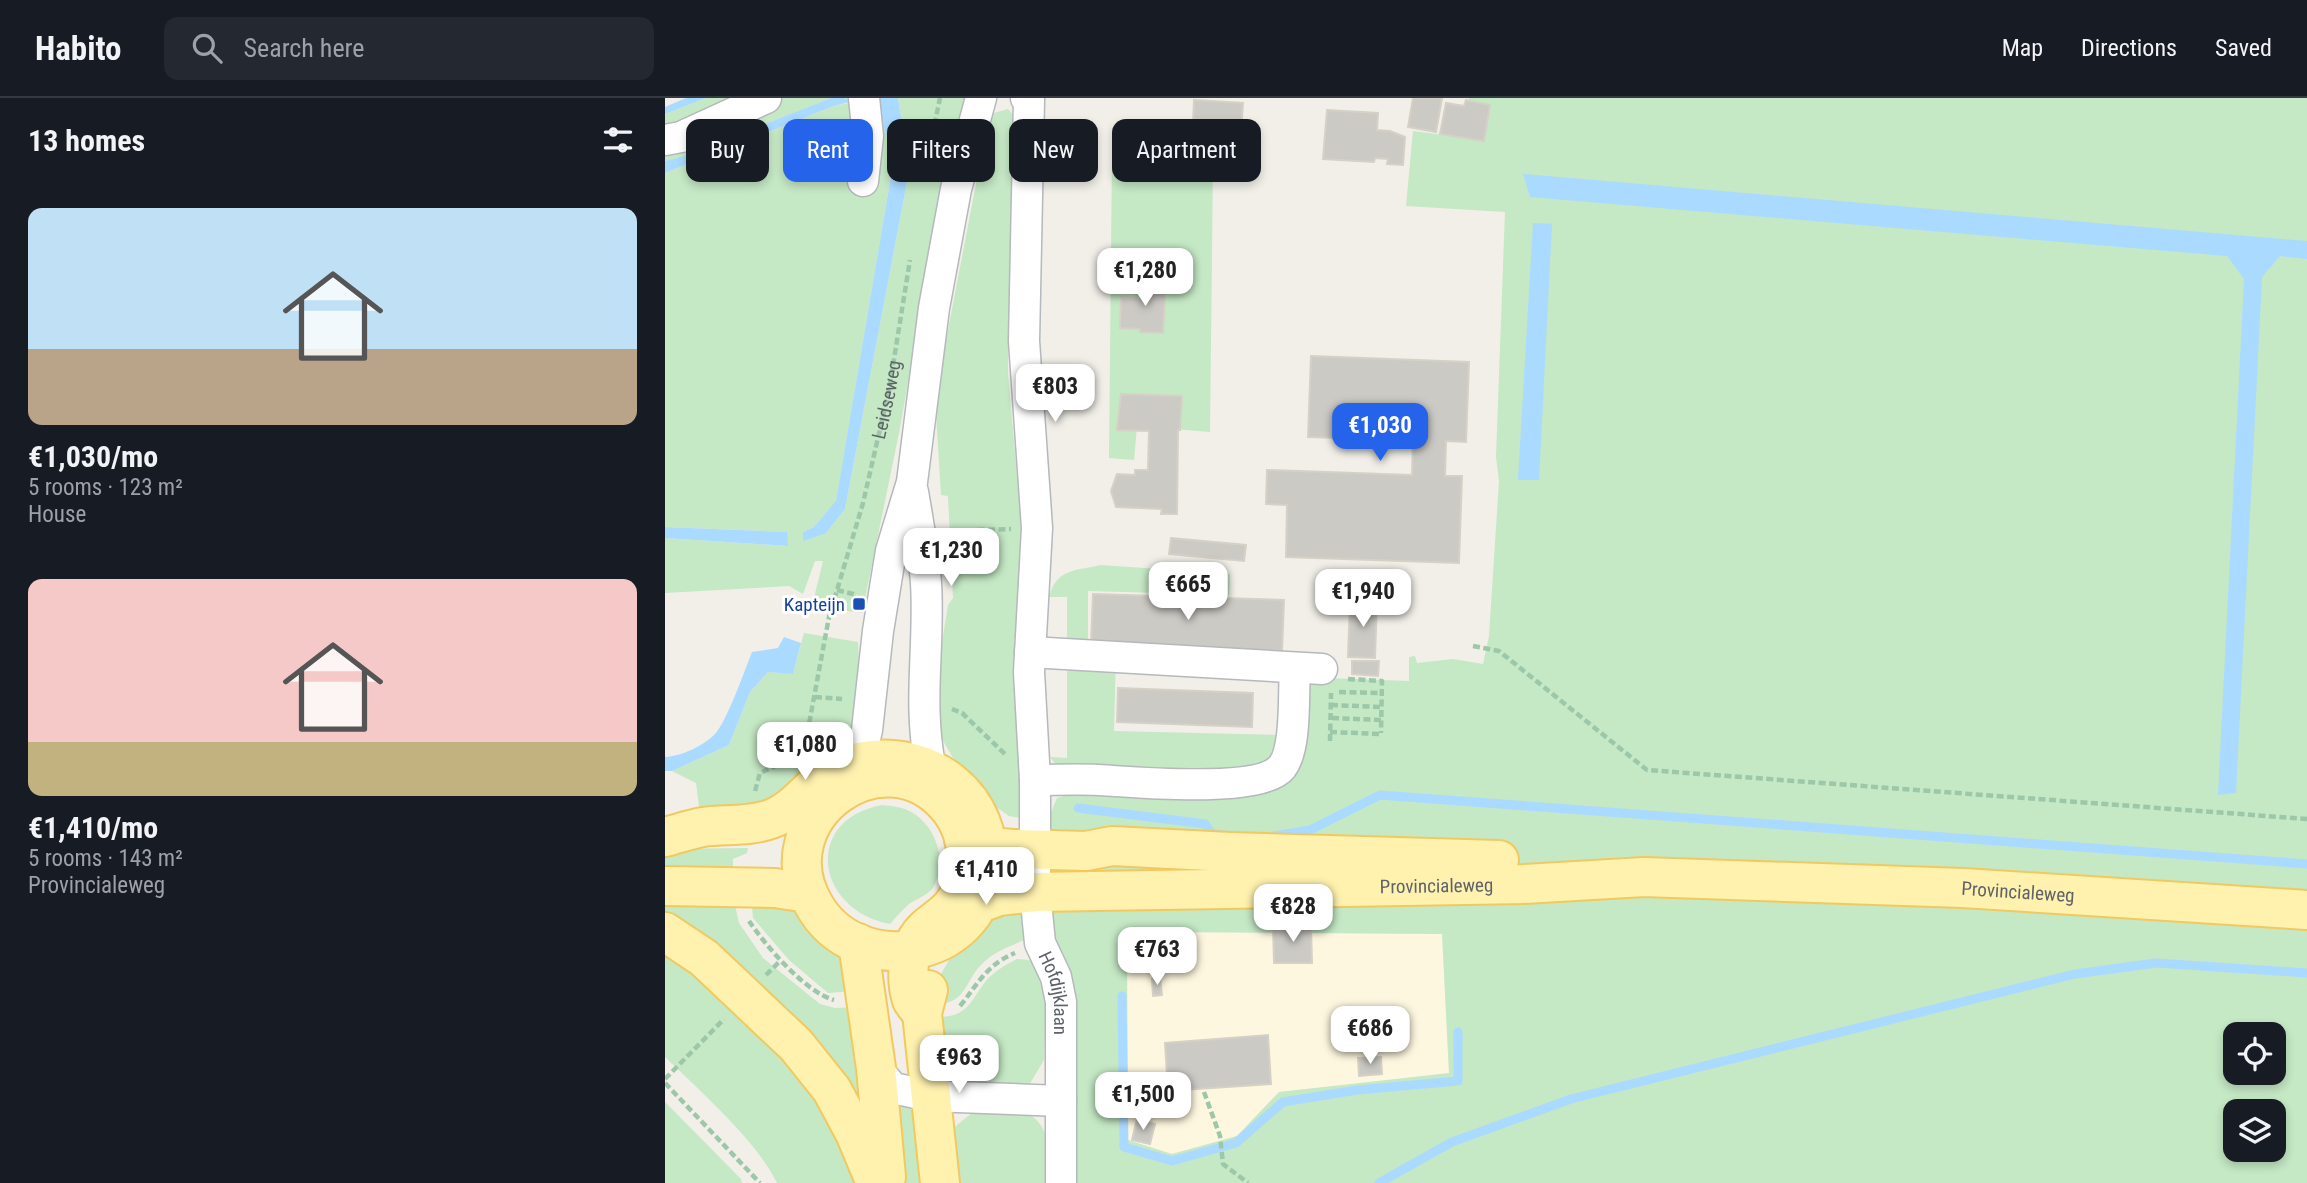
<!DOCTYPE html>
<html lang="en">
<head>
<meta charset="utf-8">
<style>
	body { margin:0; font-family:"Roboto Condensed",sans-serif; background:#242831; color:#f1f3f6; height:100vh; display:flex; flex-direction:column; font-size:26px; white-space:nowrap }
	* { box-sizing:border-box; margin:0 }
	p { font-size:23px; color:#9ea1a6 }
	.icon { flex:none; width:38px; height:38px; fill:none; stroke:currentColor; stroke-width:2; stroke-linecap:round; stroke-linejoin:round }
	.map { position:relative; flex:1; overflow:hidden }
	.drawer { display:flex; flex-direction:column; background:#171b24; width:665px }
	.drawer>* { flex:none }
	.banner { position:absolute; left:21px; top:21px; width:665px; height:63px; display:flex; gap:14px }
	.fabs { position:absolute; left:1558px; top:924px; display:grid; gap:14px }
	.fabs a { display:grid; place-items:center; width:63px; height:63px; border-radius:14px; background:#171b24; box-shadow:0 4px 10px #0003; font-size:35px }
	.price { position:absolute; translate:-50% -60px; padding:0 16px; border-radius:14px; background:#fff; color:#222; font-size:23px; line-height:46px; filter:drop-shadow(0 2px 4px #0008) }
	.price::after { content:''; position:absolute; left:50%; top:42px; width:21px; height:16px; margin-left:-10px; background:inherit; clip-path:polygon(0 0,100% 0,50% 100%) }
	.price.current { background:#2563eb; color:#fff }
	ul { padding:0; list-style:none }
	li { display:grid; align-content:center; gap:14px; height:371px; padding:0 28px }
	li span { display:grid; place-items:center; height:217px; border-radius:14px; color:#555 }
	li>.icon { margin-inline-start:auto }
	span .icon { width:126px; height:126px; fill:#fffc; stroke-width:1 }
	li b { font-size:30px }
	h2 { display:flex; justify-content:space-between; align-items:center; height:84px; padding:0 28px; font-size:30px }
	.tag { padding:0 24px; border-radius:14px; background:#171b24; box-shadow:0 4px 10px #0003; font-size:24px; line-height:63px }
	.tag.current { background:#2563eb; color:#fff }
	header { display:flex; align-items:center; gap:42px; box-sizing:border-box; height:98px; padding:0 35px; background:#171b24; border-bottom:2px solid #363941 }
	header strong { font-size:33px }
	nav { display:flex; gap:38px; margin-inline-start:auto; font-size:24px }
	.search { width:490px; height:63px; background:#242831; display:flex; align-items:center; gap:18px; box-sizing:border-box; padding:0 24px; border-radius:14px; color:#9ea1a6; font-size:26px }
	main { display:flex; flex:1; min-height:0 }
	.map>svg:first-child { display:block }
	.commercial { fill:#fef7e0 }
	.green { fill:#c5e8c5; fill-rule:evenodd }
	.water { fill:#aadaff }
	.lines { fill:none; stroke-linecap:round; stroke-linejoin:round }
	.stream { stroke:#aadaff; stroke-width:9 }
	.building { fill:#cccac5; stroke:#d6d1c6; stroke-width:2 }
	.minor-casing { stroke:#b5b8bc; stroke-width:33 }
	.major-casing { stroke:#f2c960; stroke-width:42 }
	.path { stroke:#9cc7a9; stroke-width:4.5; stroke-dasharray:7 3.5; stroke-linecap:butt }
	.minor { stroke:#fff; stroke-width:30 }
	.major { stroke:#fff2af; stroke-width:38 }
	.transit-dot { fill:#1a4fb4; stroke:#fff; stroke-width:2.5 }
	.labels { text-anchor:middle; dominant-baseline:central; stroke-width:6; stroke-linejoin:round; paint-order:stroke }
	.street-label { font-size:19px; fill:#5f6368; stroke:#fff }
	.transit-label { font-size:19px; fill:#164399; stroke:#fff; text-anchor:end }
</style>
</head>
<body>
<header>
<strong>Habito</strong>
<div class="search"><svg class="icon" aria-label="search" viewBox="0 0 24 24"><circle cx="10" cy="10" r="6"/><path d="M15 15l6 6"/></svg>Search here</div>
<nav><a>Map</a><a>Directions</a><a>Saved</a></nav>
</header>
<main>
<section class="drawer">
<h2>13 homes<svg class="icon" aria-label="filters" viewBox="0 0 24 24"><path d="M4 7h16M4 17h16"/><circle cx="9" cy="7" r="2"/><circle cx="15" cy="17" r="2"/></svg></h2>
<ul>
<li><span style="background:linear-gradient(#bfe0f5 65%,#b9a48a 0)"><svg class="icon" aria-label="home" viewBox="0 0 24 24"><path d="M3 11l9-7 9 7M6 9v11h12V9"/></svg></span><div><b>€1,030/mo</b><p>5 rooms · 123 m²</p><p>House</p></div></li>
<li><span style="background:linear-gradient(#f6c9c9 75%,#c2b280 0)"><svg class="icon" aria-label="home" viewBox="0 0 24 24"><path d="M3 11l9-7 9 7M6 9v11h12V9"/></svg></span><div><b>€1,410/mo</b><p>5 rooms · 143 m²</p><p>Provincialeweg</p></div></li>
</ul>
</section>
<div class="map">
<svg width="1642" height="1085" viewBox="0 0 1642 1085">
	<rect width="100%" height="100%" fill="#f1efe8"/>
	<path class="commercial" d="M495,834L777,836L784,976L614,994L572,1038L506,1056L463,1042L462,859Z"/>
	<g class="green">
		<path d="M41,0H166L16,60L0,63V16Z"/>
		<path d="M179,0H209L229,60L171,404L149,429L138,434L161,435L180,411L244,73L233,0H302L266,152L235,330L197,515L147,508L158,463H150L138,496L124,488L0,495V440L122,448L121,434L0,429V75L169,8L183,5Z"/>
		<path d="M804,0H1642V1085H406L379,801L381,726L392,700L410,695L628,682L635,579L744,583V559L750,558L752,565L788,561L818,566L824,538L834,383L831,359L840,114L741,108L748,33L817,42L803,11ZM495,834L777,836L784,975L614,994L572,1038L507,1056L463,1042L462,859L490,860ZM1570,936H1608V975H1570ZM1570,1013H1608V1052H1570Z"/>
		<path d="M343,11L349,18L347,56L354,84L343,234V275L359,459L361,721L344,718L317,699L293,668L271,631V582L283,507L288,500L283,398L276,397L270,300L320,39L329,15Z"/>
		<path d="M447,58L548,63L545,334L472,328L469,362L444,360Z"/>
		<path d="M436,467L565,476L564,497L423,493V550L451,551L449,633L613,637L609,652L602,666L517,679L392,668L385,659L402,660V499H384C392,470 410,473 436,467Z"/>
		<path d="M139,535L193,544L197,622L180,650L105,707L35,716L31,685L7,673L64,647L85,594L103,574L128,575Z"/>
		<path d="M217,707C228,708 238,709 248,715C272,730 284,767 267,791C261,798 251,801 244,806C237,812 231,819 225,826C151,812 137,722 217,707Z"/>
		<path d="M83,750L82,755L68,761V780H0V751Z"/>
		<path d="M0,797L69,803L74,825L98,860L155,906L170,910L194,909L208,1032L193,1085H112C91,1042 35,993 0,959Z"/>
		<path d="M86,798L132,807L182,859L188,893L163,895L124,862L88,820Z"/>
		<path d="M359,805V842C346,848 330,853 319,864C299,882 304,903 272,907L276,876L287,857L327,819Z"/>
		<path d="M352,861L364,862L371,868L382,888L379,962L364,987L302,990L281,973L273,919C309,919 306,895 328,876C335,870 344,865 352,861Z"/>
		<path d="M226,1000L249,1010L258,1085H230Z"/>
		<path d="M0,1004L76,1081L77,1085H0Z"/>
		<path d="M308,1014C321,1014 346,1011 358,1014C388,1024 384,1060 386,1085H289L286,1032Z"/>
	</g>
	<g class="water">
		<path d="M21,0H41L0,16V9Z"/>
		<path d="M166,0H179L184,4L169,8L0,75V63L16,59Z"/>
		<path d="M209,0H233L244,73L180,411L161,435L138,443V434L149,429L171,403L229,60Z"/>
		<path d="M858,76L1642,143V161L1615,158L1597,179L1571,695L1553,697L1579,181L1562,158L865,99Z"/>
		<path d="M868,125L887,126L874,382H853Z"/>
		<path d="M0,429L122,434L123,448L0,440Z"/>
		<path d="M119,539L136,545L128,576L103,574L85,594L64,647L7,673H0V659C17,658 38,648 50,636C61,625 80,572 87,554L113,550Z"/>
	</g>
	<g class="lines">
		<g class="stream">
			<path d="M413,710L540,726L547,736L557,737"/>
			<path d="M609,738L645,732L715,697L1642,766"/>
			<path d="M457,898L459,1049L507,1063L571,1045L618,1004L692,992L793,983V934"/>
			<path d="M714,1085L787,1044L906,1001L1410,876L1491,865L1642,875"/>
		</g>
	</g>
	<g class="building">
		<path d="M748,0H777L771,34L743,29Z"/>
		<path d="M529,2L578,5L575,51L527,49Z"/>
		<path d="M801,2L825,7L819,43L775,36L781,5L799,8Z"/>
		<path d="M662,12L713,15L712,32L725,33L740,39L738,67L722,66L723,61L710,60L709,64L658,61Z"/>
		<path d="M477,181L501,182L498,235L475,234V231L455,230L456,199L476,200Z"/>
		<path d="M646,258L804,264L801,344L781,343L780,378H797L794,465L621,459L622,407L601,406L602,372L747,377L748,342L643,339Z"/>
		<path d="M456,296L517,298L515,332H513L512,416H496L497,411L451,409L446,393L452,376L470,377V372H483L484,333L452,332Z"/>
		<path d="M506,440L581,447L579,463L504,456Z"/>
		<path d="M698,486H719V501L698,500Z"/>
		<path d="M428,496L619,502L617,553L426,547Z"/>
		<path d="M685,502L712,503L710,560L683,559Z"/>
		<path d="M687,563H714L713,578L687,576Z"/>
		<path d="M453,590L588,595L587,629L452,624Z"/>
		<path d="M646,827L647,865H609L608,829Z"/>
		<path d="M495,880L497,897L488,898L487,881Z"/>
		<path d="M603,937L606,986L503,993L500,945Z"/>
		<path d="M716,959L717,976L694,978L693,960Z"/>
		<path d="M472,1021L490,1026L485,1046L467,1042Z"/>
	</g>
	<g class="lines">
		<g class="minor-casing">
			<g id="minor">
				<path id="s2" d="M361,0L364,2L359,243L372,430L364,574L370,682V794L375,845L391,879L396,904V1085"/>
				<path d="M0,42L16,39L101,0"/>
				<path d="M198,83L203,38L199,0"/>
				<path d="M248,394C253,424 259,455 261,485C265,550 252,605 266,672"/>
				<path d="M365,554L657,571"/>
				<path d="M194,664L202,632L213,533L226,453L247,384L269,210L291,91L316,0"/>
				<path d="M370,682C391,682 412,681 434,682C468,684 595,696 617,669C632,650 628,595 630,570"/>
				<path d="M211,970L228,990L265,998L396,1003"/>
			</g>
		</g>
		<g class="major-casing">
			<g id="major">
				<path d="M0,739C12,736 26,731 38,729C61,726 84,729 106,721C134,711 150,680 178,667C183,665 188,665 194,664C265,650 330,699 322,774C314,863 191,881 149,807C98,720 219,631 284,710C307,739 309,788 281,814C271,823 259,829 252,841C242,856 241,885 247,902C249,906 254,911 257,915"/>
				<path d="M299,741L322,749L349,751L421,753L447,748L565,754L834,762"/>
				<path d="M0,788L110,790L143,795"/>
				<path id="s3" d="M315,805L334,798L370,794L859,786L979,779L1298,790L1642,812"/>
				<path d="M0,834L39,860L131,947L167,992L190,1035L211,1085"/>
				<path d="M193,845L211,970L221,1079"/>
				<path d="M263,892L257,915L275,1085"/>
			</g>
		</g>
		<g class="path">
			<path d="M268,58L269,29L275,0"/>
			<path d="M281,433L346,431"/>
			<path d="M172,492L192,497"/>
			<path d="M808,548L834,553L982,672L1642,721"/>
			<path d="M683,581L717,583L716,635"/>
			<path d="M674,594L717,595"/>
			<path d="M150,599L177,601"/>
			<path d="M666,607L716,609"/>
			<path d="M287,611L297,615L341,657"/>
			<path d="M667,620L716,622"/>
			<path d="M665,634L715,636"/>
			<path d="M665,643L666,595"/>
			<path id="s1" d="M134,654L141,642L164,519L198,405L224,292L245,162"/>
			<path d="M90,693L95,675L128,660"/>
			<path d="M84,823C101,848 140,894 169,902"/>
			<path d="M101,877L115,863"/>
			<path d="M295,908C313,886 321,867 350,855"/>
			<path d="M0,981L59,921"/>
			<path d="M0,985L95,1085"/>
			<path d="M539,994L555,1038L558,1066L583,1085"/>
		</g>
		<use href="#minor" class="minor"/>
		<use href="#major" class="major"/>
	</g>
	<rect class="transit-dot" x="187" y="499" width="14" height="14" rx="3.5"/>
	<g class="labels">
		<g class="street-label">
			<text stroke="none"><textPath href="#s1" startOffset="364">Leidseweg</textPath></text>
			<text stroke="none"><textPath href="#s3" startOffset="458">Provincialeweg</textPath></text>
			<text stroke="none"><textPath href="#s3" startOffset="1040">Provincialeweg</textPath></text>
			<text stroke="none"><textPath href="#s2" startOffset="901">Hofdijklaan</textPath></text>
		</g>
		<g class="transit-label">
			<text x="180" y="506">Kapteijn</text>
		</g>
	</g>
</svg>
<div class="fabs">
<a><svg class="icon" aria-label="locate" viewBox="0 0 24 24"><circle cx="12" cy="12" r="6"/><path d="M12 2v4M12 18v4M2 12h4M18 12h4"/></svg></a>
<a><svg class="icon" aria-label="layers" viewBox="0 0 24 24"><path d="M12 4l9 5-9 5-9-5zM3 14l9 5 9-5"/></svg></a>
</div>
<b class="price" style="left:480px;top:210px">€1,280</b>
<b class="price" style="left:390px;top:326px">€803</b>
<b class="price current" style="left:715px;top:365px">€1,030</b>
<b class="price" style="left:286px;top:490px">€1,230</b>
<b class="price" style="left:523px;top:524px">€665</b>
<b class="price" style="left:698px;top:531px">€1,940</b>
<b class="price" style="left:140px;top:684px">€1,080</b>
<b class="price" style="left:321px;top:809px">€1,410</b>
<b class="price" style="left:628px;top:846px">€828</b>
<b class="price" style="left:492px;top:889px">€763</b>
<b class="price" style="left:705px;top:968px">€686</b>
<b class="price" style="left:294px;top:997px">€963</b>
<b class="price" style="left:478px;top:1034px">€1,500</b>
<div class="banner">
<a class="tag">Buy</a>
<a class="tag current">Rent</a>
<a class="tag">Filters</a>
<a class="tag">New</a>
<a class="tag">Apartment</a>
</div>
</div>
</main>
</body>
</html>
